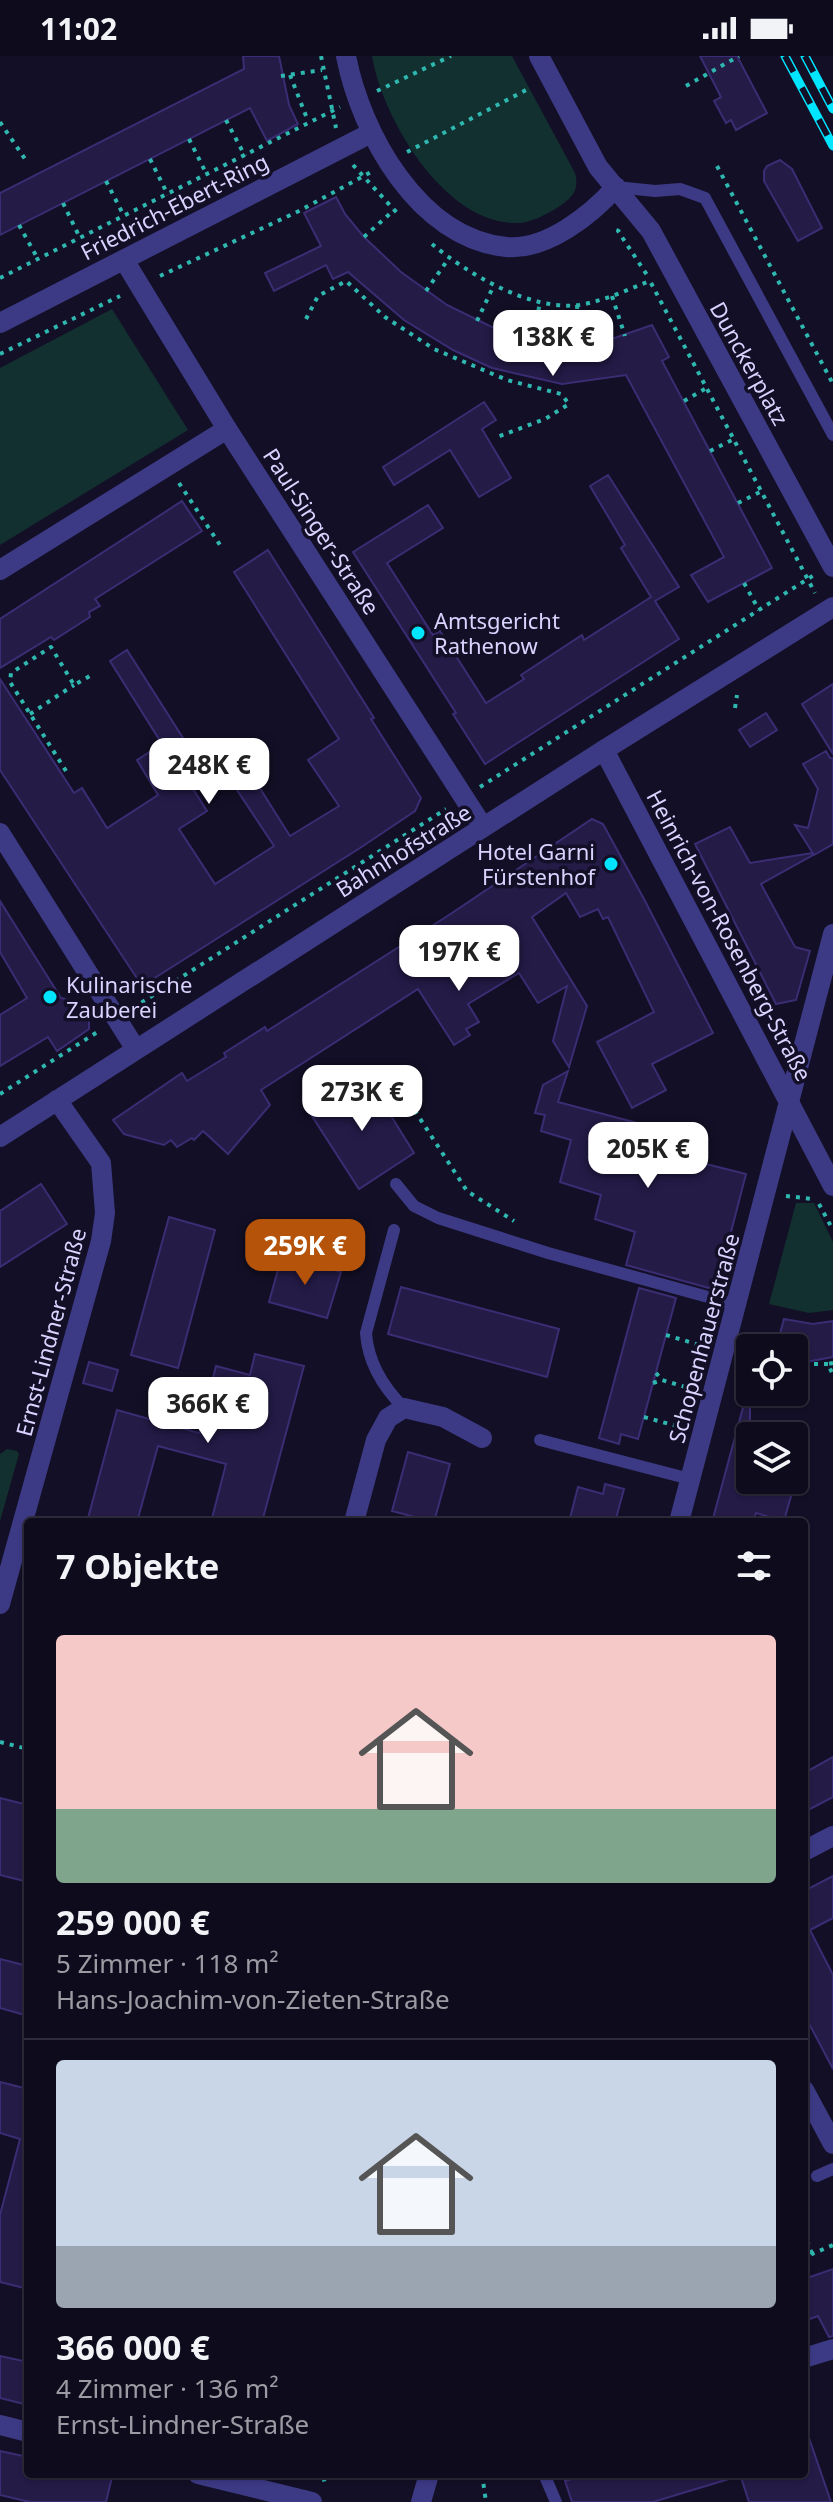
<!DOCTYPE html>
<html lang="de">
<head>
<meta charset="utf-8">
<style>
	body { margin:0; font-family:"Noto Sans",sans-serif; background:#1c1929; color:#f1f3f6; height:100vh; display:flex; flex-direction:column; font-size:30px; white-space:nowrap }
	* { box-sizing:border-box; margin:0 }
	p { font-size:26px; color:#9b9ba3 }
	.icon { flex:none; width:44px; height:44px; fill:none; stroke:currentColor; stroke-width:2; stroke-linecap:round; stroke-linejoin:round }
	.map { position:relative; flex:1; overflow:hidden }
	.panel { position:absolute; left:24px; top:1462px; width:784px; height:960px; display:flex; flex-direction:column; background:#0e0b1c; border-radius:8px; box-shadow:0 2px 6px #0004,0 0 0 2px #2e2b3b }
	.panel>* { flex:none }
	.tools { position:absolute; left:736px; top:1278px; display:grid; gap:16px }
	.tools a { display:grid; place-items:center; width:72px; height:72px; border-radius:8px; background:#0e0b1c; box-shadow:0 2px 6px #0004,0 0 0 2px #2e2b3b; font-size:40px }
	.price { position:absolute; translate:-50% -68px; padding:0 18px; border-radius:16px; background:#fff; color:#222; font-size:26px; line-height:52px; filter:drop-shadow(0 2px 4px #0008) }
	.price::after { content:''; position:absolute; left:50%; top:48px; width:24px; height:18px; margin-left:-12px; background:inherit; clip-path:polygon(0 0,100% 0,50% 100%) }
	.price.selected { background:#b45309; color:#fff }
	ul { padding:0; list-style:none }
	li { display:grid; align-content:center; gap:16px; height:424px; padding:0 32px }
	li+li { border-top:2px solid #2e2b3b }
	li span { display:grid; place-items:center; height:248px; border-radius:8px; color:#555 }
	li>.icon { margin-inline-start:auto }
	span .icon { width:144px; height:144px; fill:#fffc; stroke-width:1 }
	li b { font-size:34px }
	h2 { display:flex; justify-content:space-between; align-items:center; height:96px; padding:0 32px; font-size:34px }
	.status { display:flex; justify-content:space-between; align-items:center; height:56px; padding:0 40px; background:#0e0b1c; direction:ltr }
	.status svg { height:22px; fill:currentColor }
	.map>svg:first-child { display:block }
	.green { fill:#12302f }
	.building { fill:#241b47; stroke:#3b2d73; stroke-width:2 }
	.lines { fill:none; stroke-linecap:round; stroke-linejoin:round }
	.path { stroke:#2fb8b0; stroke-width:4; stroke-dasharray:4 6; stroke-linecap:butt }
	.service { stroke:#3d3a85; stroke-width:12 }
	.minor { stroke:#3d3a85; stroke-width:20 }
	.tertiary { stroke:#3d3a85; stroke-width:20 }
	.rail-casing { stroke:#00e5ff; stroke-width:9 }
	.rail { stroke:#130f26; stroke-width:6; stroke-dasharray:18; stroke-linecap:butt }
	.poi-dot { fill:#00e5ff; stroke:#130f26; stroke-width:3 }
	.labels { text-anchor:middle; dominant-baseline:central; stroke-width:7; stroke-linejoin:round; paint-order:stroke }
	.street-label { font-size:22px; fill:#d9d4ff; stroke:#130f26 }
	.poi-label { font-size:22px; fill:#d9d4ff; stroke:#130f26; text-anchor:start }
</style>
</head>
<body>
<div class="status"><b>11:02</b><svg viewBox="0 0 49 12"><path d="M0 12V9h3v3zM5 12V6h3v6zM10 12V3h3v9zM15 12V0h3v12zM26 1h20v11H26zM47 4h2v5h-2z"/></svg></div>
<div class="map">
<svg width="833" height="2446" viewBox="0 0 833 2446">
	<rect width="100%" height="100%" fill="#130f26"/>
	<g class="green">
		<path d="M372,0H512L575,117C580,135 571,143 557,152C545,159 531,167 517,167C445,169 382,62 372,0Z"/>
		<path d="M112,253L188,374L0,489V312Z"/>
		<path d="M796,1147H814L833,1186V1254L809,1257L769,1248Z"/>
		<path d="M7,1393L17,1395L19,1398L0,1465V1398Z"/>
	</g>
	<g class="building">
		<path d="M243,0H279L289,49L298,68L267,85L250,52L0,179V137L244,13Z"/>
		<path d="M700,0H737L767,57L736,74L731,64L726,67L714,45L721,41Z"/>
		<path d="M780,104L792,113L822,172L798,185L764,125V115L767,110Z"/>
		<path d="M336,141L345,158L364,181L401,216L447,249L500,275L556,290H579L603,286L652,269L669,301L662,305L772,512L708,546L691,519L724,501L626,319L562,328L492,312L453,294L404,264L348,216L333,223L326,209L274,235L265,217L321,190L304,157Z"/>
		<path d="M484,346L496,364L482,373L511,422L479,441L450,394L394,429L383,411Z"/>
		<path d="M608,419L679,531L655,545L679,583L485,708L453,658L456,657L353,496L428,449L443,472L387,507L433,579L440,575L486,647L524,623L521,619L582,579L584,584L651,541L621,492L625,489L590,430Z"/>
		<path d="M182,445L202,475L95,543L100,550L89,556L90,561L54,584L51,581L0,612V563Z"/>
		<path d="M268,494L374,662L371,663L421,742L415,755L360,792L142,930L0,714V623L74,737L82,732L107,772L158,739L137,704L162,688L110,605L127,594L190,693L174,703L207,755L179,773L215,828L274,790L237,734L254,723L290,780L339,750L308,704L339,683L234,516Z"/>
		<path d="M833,628V698L802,648Z"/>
		<path d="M766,657L777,674L750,691L739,674Z"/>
		<path d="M826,695L830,702H833V788L814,799L795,769L808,772L818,733L803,708Z"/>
		<path d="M592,763L603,768L644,843L713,977L652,1008L666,1034L632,1052L597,986L654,956L608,861L603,863L598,853L580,861L566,837L532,861L587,950L569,1011L553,985L567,930L538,947L519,917L468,948L479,966L466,973L470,979L454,989L418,933L261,1034L270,1049L228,1098L203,1075L194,1084L192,1082L177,1091L171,1084L164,1089L124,1078L113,1064L182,1017L187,1025L226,1001L224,997L265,971L267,975L449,859Z"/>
		<path d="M730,771L750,807L812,797L813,799L761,828L795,891L810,895L796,944L776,948L695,788Z"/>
		<path d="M0,845L61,942L77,946L89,964V973L57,995L48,981L0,1010V959L27,942L0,896Z"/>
		<path d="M568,1015L558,1046L660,1073L654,1095L746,1118L716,1234L626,1209L635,1176L595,1163L601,1139L560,1126L571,1084L541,1075L545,1059L535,1057L543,1029Z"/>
		<path d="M367,1021L414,1097L359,1133L310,1057Z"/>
		<path d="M41,1128L67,1168L0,1211V1155Z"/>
		<path d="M169,1161L215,1174L178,1312L131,1299Z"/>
		<path d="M282,1199L341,1216L327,1262L269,1246Z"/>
		<path d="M401,1231L559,1273L547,1321L388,1278Z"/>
		<path d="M639,1232L676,1242L638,1383L621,1378L619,1388L599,1382Z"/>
		<path d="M784,1263L813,1268L833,1265V1301L806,1306L794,1305V1292H776Z"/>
		<path d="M255,1298L304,1310L262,1466H211L226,1408L158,1390L137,1466H87L117,1354L199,1377L216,1310L250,1319Z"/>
		<path d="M89,1306L118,1314L112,1335L83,1327Z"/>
		<path d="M744,1348L750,1349V1424L793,1433L784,1465L756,1457L753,1466H712Z"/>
		<path d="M408,1396L450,1408L434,1466L392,1455Z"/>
		<path d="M605,1428L624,1433L615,1466H569L578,1431L603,1438Z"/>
		<path d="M833,1701V1741L804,1756V1717Z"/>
		<path d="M0,1742L28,1749V1826L0,1819Z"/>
		<path d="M833,1820V1862L810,1874L833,1919V2013L804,1958V1835Z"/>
		<path d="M0,1903L28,1910V1960L0,1952Z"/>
		<path d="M0,2026L28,2033V2233L0,2226V2159L20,2083L0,2077Z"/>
		<path d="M833,2213V2280L829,2281L818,2260L804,2265V2223Z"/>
		<path d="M0,2300L28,2306V2349L0,2342Z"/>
		<path d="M804,2376H807L831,2446H749L740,2418H804Z"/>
		<path d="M0,2395L28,2401V2418H99L112,2421L106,2446H30L0,2439Z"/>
		<path d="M576,2418H728L729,2423L653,2446H572L565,2425L577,2421Z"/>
	</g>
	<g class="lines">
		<g class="path">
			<path d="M321,0L336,72"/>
			<path d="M290,19L308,65"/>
			<path d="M281,20L322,14"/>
			<path d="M686,30L739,0"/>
			<path d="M377,35L451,0"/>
			<path d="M226,64L245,100"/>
			<path d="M0,66L25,103"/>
			<path d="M189,83L207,119"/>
			<path d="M407,96L530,32"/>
			<path d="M150,103L168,139"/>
			<path d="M353,109L398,158"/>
			<path d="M717,110L833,328"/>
			<path d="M106,125L124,160"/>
			<path d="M63,147L80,182"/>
			<path d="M19,169L38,203"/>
			<path d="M619,173L618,175L647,219"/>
			<path d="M364,181L394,154"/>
			<path d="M432,188C468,218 530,255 579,249C604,245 627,234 650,225"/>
			<path d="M160,220L299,155L371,116"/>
			<path d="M0,222L340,51"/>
			<path d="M651,227L815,537"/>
			<path d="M426,235L449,202"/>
			<path d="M612,240L625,280"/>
			<path d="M577,249L579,290"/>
			<path d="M306,263L318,240L346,225L385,261L434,293L507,324L561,338L569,348L545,363L497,381"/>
			<path d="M477,265L494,229"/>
			<path d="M532,284L540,247"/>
			<path d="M0,298L120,240"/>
			<path d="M684,345L705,333"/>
			<path d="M710,395L732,384"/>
			<path d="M179,427L220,489"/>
			<path d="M738,447L760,436"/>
			<path d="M744,527L759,554"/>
			<path d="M735,652L737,639"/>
			<path d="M30,658L74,629"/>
			<path d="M66,715L10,626L11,617L51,591L74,629L90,620"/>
			<path d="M480,731L814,519"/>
			<path d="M133,952L446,753"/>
			<path d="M393,1021L467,1135L514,1165"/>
			<path d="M0,1038L99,975"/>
			<path d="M786,1140L813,1143"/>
			<path d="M819,1148L833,1174"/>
			<path d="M666,1279L703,1290"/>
			<path d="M833,1307L828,1308L833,1319"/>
			<path d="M794,1308H828"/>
			<path d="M656,1317L662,1324"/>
			<path d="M653,1327L662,1324L692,1333"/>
			<path d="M644,1361L680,1371"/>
			<path d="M0,1686L28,1693"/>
			<path d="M804,2175L812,2198"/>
			<path d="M804,2206L812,2198L833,2189"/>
			<path d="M482,2418L486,2446"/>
			<path d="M322,2424L346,2418"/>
		</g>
		<g class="service">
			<path d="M616,131L655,135L680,133L705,142L833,379"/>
			<path d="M396,1128L414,1150L438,1162L548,1197L737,1249"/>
			<path d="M394,1174L366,1277C368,1307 383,1331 404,1352"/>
			<path d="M540,1384L690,1423"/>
			<path d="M817,2120L833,2113"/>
			<path d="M544,2418L556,2446"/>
		</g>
		<g class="minor">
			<path d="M346,0C361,77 418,182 506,191C546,195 591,159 616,131"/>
			<path d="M539,0L598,111L651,175L833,511"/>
			<path d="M124,204L227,373L483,771"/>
			<path d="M0,267L371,77"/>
			<path d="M0,514L227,373"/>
			<path d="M604,694L833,1130"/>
			<path d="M0,777L135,992"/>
			<path d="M0,1081L604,694L833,551"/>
			<path d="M354,1466L376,1384L388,1362L404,1352L443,1361L482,1382"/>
			<path d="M679,1466L833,878"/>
			<path d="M0,1548L101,1185L105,1157L101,1107L57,1044"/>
			<path d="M804,1795L833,1780"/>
			<path d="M804,2034L833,2088"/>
			<path d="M804,2302L833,2293"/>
			<path d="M421,2446L429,2418"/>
		</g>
		<g class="tertiary">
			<path d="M0,2369L28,2376"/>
			<path d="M198,2418L312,2446"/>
		</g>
		<g class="rail-casing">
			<g id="rail">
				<path d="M785,0L833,90"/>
				<path d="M805,0L833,53"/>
			</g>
		</g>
		<use href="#rail" class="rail"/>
	</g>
	<g class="poi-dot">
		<circle cx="418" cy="577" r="8"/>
		<circle cx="611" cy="808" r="8"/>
		<circle cx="50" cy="941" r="8"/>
	</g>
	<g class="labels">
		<g class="street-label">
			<text transform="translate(174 150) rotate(-27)">Friedrich-Ebert-Ring</text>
			<text transform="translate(750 307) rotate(61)">Dunckerplatz</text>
			<text transform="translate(322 475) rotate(57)">Paul-Singer-Straße</text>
			<text transform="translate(403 794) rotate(-32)">Bahnhofstraße</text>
			<text transform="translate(730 879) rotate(62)">Heinrich-von-Rosenberg-Straße</text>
			<text transform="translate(50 1276) rotate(-75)">Ernst-Lindner-Straße</text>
			<text transform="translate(703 1282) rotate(-75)">Schopenhauerstraße</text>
		</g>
		<g class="poi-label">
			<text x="434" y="564">Amtsgericht<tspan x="434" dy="25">Rathenow</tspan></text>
			<text x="595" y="795" text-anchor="end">Hotel Garni<tspan x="595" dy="25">Fürstenhof</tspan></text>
			<text x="66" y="928">Kulinarische<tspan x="66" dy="25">Zauberei</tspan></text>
		</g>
	</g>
</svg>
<div class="tools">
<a><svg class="icon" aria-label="locate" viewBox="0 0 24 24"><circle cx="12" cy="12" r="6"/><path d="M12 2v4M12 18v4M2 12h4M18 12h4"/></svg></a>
<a><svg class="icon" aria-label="layers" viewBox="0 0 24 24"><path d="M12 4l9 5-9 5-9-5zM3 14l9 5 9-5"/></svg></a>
</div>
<b class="price" style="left:553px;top:322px">138K €</b>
<b class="price" style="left:209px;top:750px">248K €</b>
<b class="price" style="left:459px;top:937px">197K €</b>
<b class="price" style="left:362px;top:1077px">273K €</b>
<b class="price" style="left:648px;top:1134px">205K €</b>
<b class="price selected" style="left:305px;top:1231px">259K €</b>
<b class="price" style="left:208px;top:1389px">366K €</b>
<section class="panel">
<h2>7 Objekte<svg class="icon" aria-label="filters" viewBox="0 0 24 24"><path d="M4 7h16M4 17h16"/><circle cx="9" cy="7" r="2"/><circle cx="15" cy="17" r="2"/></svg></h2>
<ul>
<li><span style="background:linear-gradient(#f6c9c9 70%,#7fa58c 0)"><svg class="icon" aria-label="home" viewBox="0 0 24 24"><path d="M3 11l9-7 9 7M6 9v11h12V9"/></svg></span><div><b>259 000 €</b><p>5 Zimmer · 118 m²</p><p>Hans-Joachim-von-Zieten-Straße</p></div></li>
<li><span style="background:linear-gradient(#c9d6e8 75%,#9aa5b1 0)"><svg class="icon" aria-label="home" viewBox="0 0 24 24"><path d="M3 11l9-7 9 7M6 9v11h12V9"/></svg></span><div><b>366 000 €</b><p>4 Zimmer · 136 m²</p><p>Ernst-Lindner-Straße</p></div></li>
</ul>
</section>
</div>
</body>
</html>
